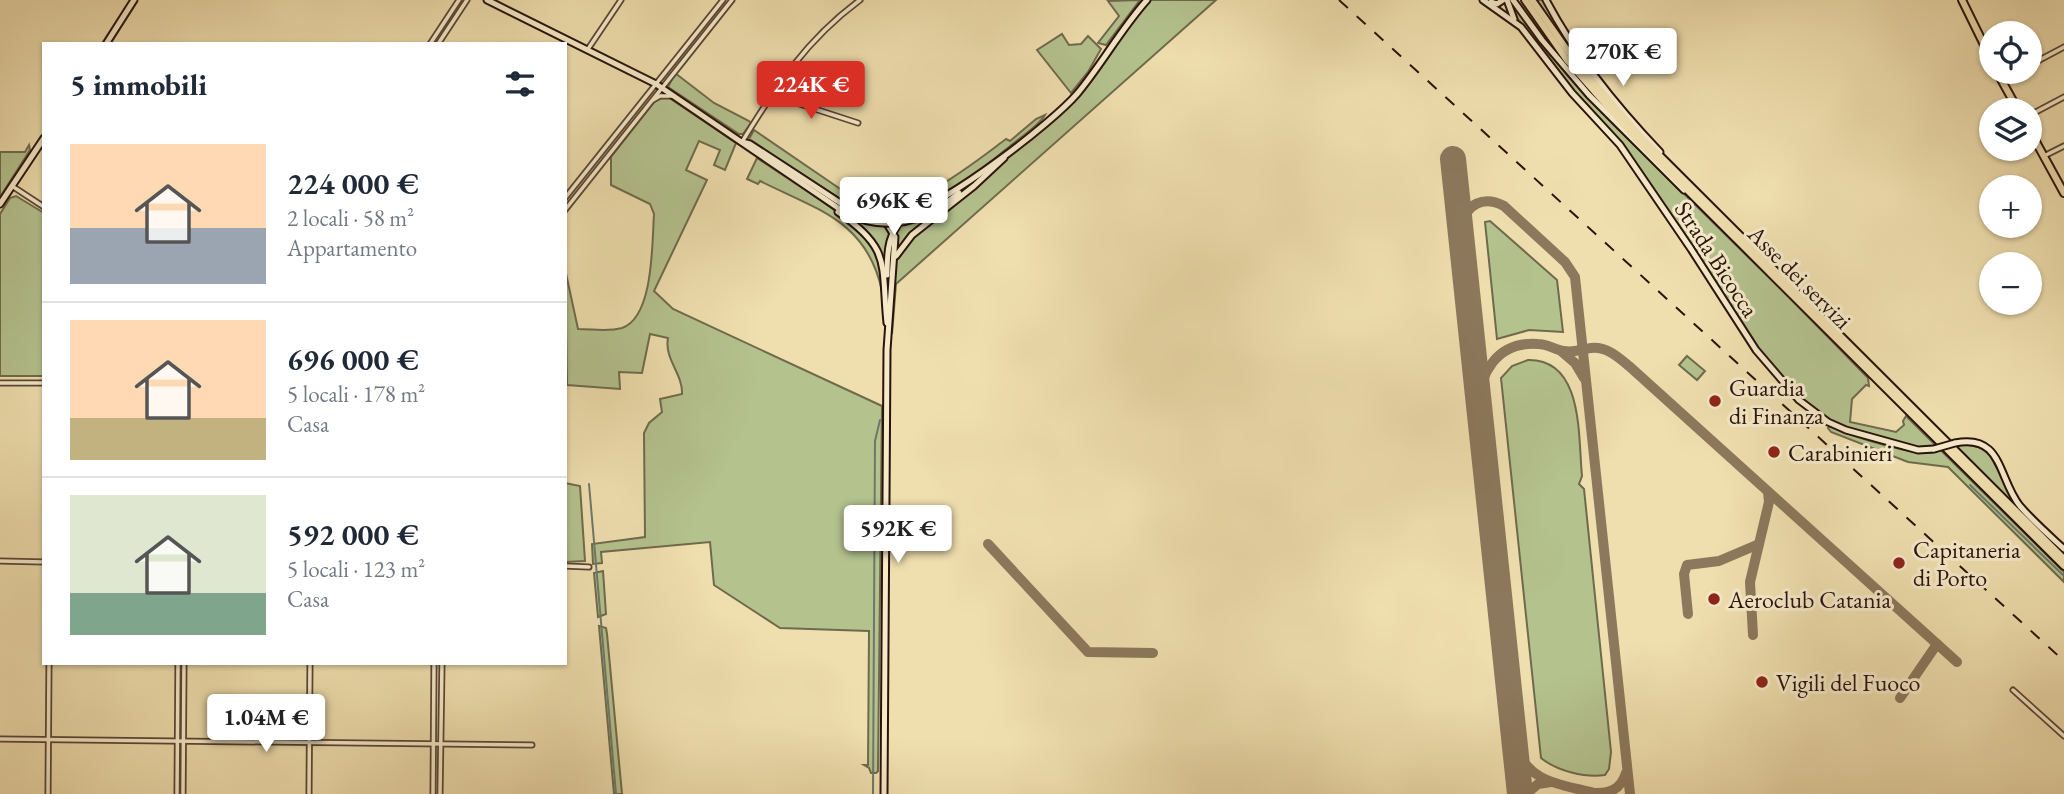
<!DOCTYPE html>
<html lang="it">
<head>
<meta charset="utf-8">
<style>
	body { margin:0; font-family:"EB Garamond",serif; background:#f2f2f3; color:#1f2937; height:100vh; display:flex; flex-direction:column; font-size:26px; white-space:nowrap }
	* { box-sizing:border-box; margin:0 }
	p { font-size:23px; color:#747a83 }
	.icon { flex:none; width:38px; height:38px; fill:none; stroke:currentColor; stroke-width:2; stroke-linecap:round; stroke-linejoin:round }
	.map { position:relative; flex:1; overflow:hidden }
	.drawer { position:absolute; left:42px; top:42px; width:525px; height:623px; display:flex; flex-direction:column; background:#fff; border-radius:0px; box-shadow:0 2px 5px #0004 }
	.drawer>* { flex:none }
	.fabs { position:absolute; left:1979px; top:21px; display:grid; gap:14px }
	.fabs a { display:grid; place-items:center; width:63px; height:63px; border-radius:50%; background:#fff; box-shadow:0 2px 5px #0004; font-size:35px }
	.price { position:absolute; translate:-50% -60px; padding:0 16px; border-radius:7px; background:#fff; color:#222; font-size:23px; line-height:46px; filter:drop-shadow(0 2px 4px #0008) }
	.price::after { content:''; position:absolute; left:50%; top:42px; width:21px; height:16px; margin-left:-10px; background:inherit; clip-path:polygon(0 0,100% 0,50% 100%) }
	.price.current { background:#d93025; color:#fff }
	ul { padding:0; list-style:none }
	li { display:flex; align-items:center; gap:21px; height:175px; padding:0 28px }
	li+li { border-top:2px solid #e0e1e3 }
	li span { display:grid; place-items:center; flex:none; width:196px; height:140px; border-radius:0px; color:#555 }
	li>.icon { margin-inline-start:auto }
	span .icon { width:84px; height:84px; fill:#fffc; stroke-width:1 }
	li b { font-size:30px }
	h2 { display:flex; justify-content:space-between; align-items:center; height:84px; padding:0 28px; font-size:30px }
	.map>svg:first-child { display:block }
	.green { fill:#b4c28e; stroke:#6f6a4c; stroke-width:2 }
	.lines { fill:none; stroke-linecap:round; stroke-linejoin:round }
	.stream { stroke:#6d786a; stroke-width:2 }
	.taxiway { stroke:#8c785c; stroke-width:10 }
	.runway { stroke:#8c785c; stroke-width:26 }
	.street-casing { stroke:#5b4634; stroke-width:7 }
	.secondary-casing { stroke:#2a130b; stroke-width:9 }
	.primary-casing { stroke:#2a130b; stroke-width:10 }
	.street { stroke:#f5eaca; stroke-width:3.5 }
	.secondary { stroke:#f5eaca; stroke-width:5 }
	.primary { stroke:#efdeae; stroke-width:6 }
	.rail { stroke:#2a130b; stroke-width:2; stroke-dasharray:12 12; stroke-linecap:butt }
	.secondary-bridge-casing { stroke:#2a130b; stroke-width:9; stroke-linecap:butt }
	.secondary-bridge { stroke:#f5eaca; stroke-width:5 }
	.poi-dot { fill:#8f2418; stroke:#f5eaca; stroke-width:2.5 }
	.labels { text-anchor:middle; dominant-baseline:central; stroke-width:6; stroke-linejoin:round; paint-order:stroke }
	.street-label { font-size:24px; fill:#2a130b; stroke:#f5eaca }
	.poi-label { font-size:24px; fill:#2a130b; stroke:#f5eaca; text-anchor:start }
</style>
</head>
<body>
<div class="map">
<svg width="2064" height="794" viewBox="0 0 2064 794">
	<rect width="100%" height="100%" fill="#efdeae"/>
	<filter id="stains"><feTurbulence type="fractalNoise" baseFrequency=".00286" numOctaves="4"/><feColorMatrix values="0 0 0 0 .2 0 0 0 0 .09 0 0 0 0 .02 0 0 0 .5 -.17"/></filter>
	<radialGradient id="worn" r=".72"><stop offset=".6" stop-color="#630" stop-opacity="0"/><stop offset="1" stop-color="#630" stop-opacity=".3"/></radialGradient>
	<g class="green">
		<path d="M1140,0L1106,45L1098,43L1119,16L1108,1Z"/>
		<path d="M1151,0H1216L896,284L892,334L894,263L912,236L1070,106C1100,73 1120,32 1151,0Z"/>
		<path d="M1509,0L1548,52L1611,122L1789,297L1868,378L1869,386L1866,385L1852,399L1850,422L1896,432L1904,425L1903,421L1906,416L2064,572V582L1948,467L1908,462L1831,432L1828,428L1830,426C1852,436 1913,457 1935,452L1933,447L1918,448L1848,429L1831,421L1801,398L1756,347L1692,247L1623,146L1571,88L1514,14Z"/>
		<path d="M1536,0H1544L1606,93L1574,55Z"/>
		<path d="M1062,34L1069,45L1081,44L1088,36L1101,49L1088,72L1071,93L1037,50Z"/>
		<path d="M675,73L714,103L749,121L751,123L743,134H739L668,87Z"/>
		<path d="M664,97H668L736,143L725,170L714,165L720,150L699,141L686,170L707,180L654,291L673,309L882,406L878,771L876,773H871L869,768L864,765H868L869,631L780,628L714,585L710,542L601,552L602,563L593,564L592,544L645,537L644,433L649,423L662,412L660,399L682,394C683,374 664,359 668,338L650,334L642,373L619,372L620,389L567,385L565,269L578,329C593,329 608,332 622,328C654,317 652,242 654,214L650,204L611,185V157L655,101Z"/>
		<path d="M1045,115C1038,127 1020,137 1009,147C967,180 905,236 849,205L749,139L754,130L852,197C856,199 861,203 866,205C907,218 975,162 1006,139L1010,141L1036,119Z"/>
		<path d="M29,145L30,150L0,197V152H25Z"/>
		<path d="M757,158C785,177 860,222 875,248C882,261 882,277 882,291C867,221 818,210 760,181L758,184L747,179Z"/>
		<path d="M968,183L940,204L942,209L910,235L895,253L894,232L906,217Z"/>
		<path d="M16,196L44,213V376H0V214L10,198Z"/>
		<path d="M847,216L865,223L888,226L891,233L886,248L885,270C878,242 869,233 847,216Z"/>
		<path d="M1490,221L1557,280L1563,332L1529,330L1497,339L1485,222Z"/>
		<path d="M1687,356L1705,371L1697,380L1679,365Z"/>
		<path d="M1528,360C1584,359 1578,437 1582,476L1579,484L1584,489L1611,752L1609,769L1605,775C1585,778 1557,771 1541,758L1501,378L1512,366Z"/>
		<path d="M1963,444L1979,447L1992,456L2011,496L2025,514L2064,553V555L1955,446Z"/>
		<path d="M565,483L580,486L585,561L565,562Z"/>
		<path d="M603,571L606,614L598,617L594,573Z"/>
		<path d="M599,626L606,628L607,634L622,794H614Z"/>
	</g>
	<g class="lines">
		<g class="stream">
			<path d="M589,484L616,794"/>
			<path d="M1970,485L2064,576"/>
			<path d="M873,794L875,441L880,420"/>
		</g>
		<g class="taxiway">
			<path d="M1460,226C1467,204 1483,195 1504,206L1565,262L1575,277L1630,794"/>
			<path d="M1561,351L1575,363L1584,378"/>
			<path d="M1480,411C1477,374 1497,341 1538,344C1548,344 1555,350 1564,351C1574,353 1582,349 1591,348C1606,346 1618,357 1629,366L1957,662"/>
			<path d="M988,544L1088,652L1153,653"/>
			<path d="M1688,614L1684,574L1687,565L1719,561L1759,544"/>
			<path d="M1753,635L1750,582L1769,502L1768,492"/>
			<path d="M1900,698L1937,644"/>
			<path d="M1515,745C1528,783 1560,784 1594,793C1610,794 1621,789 1626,773"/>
			<path d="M1526,794L1538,784L1551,782"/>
		</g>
		<path class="runway" d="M1453,159L1520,794"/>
		<g class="street-casing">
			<g id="street">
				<path d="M430,44L459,0"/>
				<path d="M438,44L467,0"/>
				<path d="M588,49L621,0"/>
				<path d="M2030,65L2064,47"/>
				<path d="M2002,81L2018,72"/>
				<path d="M772,95L858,123"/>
				<path d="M653,100L660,96H673"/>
				<path d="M2030,115L2064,97"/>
				<path d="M742,142C777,85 806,40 860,0"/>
				<path d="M2044,156L2064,146"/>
				<path d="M12,186L44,207"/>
				<path d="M565,198L723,0"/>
				<path d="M565,210L732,0"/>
				<path d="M0,383H44"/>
				<path d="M0,561L44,562"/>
				<path d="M565,566L589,567"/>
				<path d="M2013,690L2064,736"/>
				<path d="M0,739L532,745"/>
				<path d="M48,794L49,663"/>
				<path d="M177,794L178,663"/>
				<path d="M183,794L184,663"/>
				<path d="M309,794L310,663"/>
				<path d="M433,794L434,663"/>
				<path d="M440,794L442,663"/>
			</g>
		</g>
		<g class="secondary-casing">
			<g id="secondary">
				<path d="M487,0L656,84L844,212"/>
				<path d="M1483,0L1521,27L1572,93L1620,145L1691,249L1756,350L1799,400L1828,422L1846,430L1918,450L1934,449"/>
				<path d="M1507,0L1514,19"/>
				<path d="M1513,0L1542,40L1589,95L1684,190"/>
				<path d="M1546,0C1575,55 1617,107 1660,152"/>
				<path d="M1491,2L1497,4L1503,0"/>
				<path d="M106,44L134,0"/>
				<path d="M742,142L750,144L848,208L886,222L895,237L887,350L884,794"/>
				<path d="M0,204L44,138"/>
				<path d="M941,207L959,193"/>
				<path d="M838,212C892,249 881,264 887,323"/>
				<path d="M876,216C888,215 901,215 913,211C950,201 1051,124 1077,94C1102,64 1121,29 1147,0"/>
				<path d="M896,256L912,235L974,186L1004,158"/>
				<path d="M887,275C887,252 888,229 908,214"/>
				<path d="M1955,443C2003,433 1998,479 2020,506C2033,521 2049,535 2064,549"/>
			</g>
		</g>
		<g class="primary-casing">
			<g id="primary">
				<path d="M1525,0L1567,60L1637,140L2064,566"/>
				<path d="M1532,0L1572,57L1640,136L2064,559"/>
				<path d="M1962,0L1992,61"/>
				<path d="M1997,72L2018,110"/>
				<path d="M2030,131L2064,193"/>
			</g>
		</g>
		<use href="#street" class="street"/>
		<use href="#secondary" class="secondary"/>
		<use href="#primary" class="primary"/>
		<path class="rail" d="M1339,0L2064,661"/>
		<g class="secondary-bridge-casing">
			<g id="secondary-bridge">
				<path d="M844,212C876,229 911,226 941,207"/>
				<path d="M1934,449L1955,443"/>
			</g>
		</g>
		<use href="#secondary-bridge" class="secondary-bridge"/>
	</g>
	<g class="poi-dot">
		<circle cx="1715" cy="401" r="7"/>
		<circle cx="1774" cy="452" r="7"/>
		<circle cx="1899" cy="563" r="7"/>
		<circle cx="1714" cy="599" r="7"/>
		<circle cx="1762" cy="682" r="7"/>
	</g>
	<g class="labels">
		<g class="street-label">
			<text transform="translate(1717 259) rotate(57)">Strada Bicocca</text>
			<text transform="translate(1800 277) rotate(45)">Asse dei servizi</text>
		</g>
		<g class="poi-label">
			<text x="1729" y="387">Guardia<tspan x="1729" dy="28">di Finanza</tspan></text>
			<text x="1788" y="452">Carabinieri</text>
			<text x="1913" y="549">Capitaneria<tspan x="1913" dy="28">di Porto</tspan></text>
			<text x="1728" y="599">Aeroclub Catania</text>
			<text x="1776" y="682">Vigili del Fuoco</text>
		</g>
	</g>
	<rect width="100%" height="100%" filter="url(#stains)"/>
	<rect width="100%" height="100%" fill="url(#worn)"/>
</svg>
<div class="fabs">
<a><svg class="icon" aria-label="locate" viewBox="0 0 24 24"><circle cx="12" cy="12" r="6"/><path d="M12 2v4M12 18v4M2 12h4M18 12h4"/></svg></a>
<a><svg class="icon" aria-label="layers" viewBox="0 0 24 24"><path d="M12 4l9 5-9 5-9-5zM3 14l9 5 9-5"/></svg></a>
<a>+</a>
<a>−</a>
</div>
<b class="price" style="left:1623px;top:88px">270K €</b>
<b class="price current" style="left:811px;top:121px">224K €</b>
<b class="price" style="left:894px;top:237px">696K €</b>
<b class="price" style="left:898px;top:565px">592K €</b>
<b class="price" style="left:266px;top:754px">1.04M €</b>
<section class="drawer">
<h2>5 immobili<svg class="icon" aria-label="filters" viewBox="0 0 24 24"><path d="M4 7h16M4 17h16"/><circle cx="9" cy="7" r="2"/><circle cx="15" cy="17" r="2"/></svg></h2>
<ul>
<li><span style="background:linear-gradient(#ffd9b3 60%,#9aa5b1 0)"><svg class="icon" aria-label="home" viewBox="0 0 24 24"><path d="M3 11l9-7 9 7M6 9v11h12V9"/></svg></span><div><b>224 000 €</b><p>2 locali · 58 m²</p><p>Appartamento</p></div></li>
<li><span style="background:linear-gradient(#ffd9b3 70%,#c2b280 0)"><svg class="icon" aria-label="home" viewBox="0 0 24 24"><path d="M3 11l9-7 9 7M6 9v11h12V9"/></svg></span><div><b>696 000 €</b><p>5 locali · 178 m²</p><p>Casa</p></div></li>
<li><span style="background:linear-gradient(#dfe7d0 70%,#7fa58c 0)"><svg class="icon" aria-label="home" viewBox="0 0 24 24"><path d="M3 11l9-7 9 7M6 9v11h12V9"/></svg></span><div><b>592 000 €</b><p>5 locali · 123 m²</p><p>Casa</p></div></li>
</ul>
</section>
</div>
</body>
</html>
